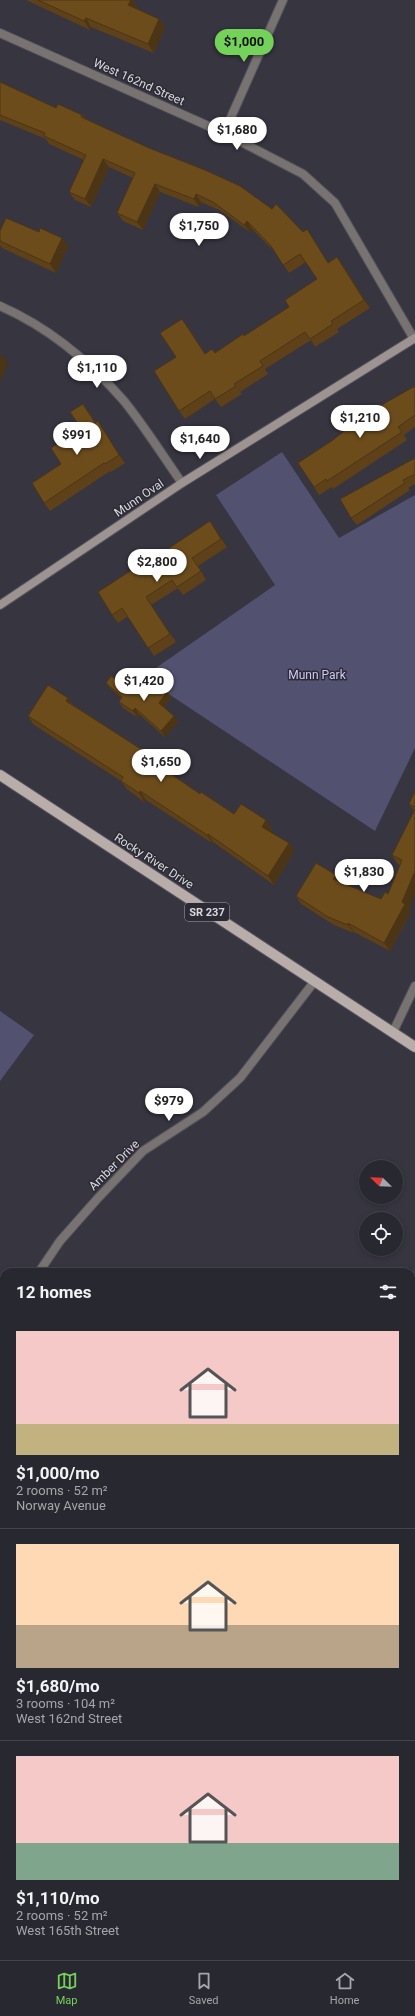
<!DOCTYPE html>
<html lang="en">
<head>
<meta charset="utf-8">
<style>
	body { margin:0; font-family:Roboto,sans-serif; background:#303038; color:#f1f3f6; height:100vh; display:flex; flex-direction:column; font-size:15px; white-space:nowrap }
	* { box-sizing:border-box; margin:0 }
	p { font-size:13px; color:#a5a6ab }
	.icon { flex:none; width:22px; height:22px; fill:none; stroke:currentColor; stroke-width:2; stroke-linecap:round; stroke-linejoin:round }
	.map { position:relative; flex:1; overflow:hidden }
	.side { position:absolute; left:0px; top:1268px; width:415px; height:692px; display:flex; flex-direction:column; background:#282830; border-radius:12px 12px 0 0; box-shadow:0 2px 6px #0003,0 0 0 1px #44444c }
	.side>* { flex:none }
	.needle { width:26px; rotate:293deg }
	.tools { position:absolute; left:359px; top:1160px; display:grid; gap:8px }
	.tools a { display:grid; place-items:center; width:44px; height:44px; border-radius:50%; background:#282830; box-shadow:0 2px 6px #0003,0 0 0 1px #44444c; font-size:20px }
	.price { position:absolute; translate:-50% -34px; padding:0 9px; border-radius:14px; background:#fff; color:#222; font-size:13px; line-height:26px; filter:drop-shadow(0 1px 2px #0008) }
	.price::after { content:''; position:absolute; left:50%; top:24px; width:12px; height:9px; margin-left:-6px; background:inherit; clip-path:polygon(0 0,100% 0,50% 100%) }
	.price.on { background:#74d25b; color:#111 }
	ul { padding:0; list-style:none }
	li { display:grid; align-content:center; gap:8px; height:212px; padding:0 16px }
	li+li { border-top:1px solid #44444c }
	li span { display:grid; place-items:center; height:124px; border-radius:0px; color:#555 }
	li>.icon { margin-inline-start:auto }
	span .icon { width:72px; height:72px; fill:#fffc; stroke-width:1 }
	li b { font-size:17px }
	h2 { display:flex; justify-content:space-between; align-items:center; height:48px; padding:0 16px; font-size:17px }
	.dock { display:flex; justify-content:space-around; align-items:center; height:56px; border-top:1px solid #44444c; background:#282830; font-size:11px; color:#a5a6ab }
	.dock a { display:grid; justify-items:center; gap:2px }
	.dock .on { color:#74d25b }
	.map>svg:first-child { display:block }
	.built { fill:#3f3e4f }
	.green { fill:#52516f }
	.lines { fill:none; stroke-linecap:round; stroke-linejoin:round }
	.lane-casing { stroke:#53535d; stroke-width:10 }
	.street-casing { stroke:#53535d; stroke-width:10 }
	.secondary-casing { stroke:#53535d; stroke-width:10 }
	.primary-casing { stroke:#53535d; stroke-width:12 }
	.lane { stroke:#787371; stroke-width:8 }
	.street { stroke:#787371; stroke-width:8 }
	.secondary { stroke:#9d9491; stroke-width:8 }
	.primary { stroke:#b9ada9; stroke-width:10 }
	.wall { fill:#5e4118 }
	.shaded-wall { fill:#4c3514 }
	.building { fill:#6d4c1c; stroke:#4c3514 }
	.labels { text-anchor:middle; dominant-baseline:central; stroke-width:3; stroke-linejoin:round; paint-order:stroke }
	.shield { fill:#2c2b35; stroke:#a5a5ac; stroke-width:1 }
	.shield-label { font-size:11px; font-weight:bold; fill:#d9d9df }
	.street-label { font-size:12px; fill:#d9d9df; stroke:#2c2b35 }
	.park-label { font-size:12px; fill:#cbcaf8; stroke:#2c2b35 }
</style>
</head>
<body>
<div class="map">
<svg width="415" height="1960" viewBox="0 0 415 1960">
	<rect width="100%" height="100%" fill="#363540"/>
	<path class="built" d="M415,1266V1960H0V1683L4,1682V1956H411V1275Z"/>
	<g class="green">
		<path d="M282,452L339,538L415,495V748L375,831L143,677L275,585L216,495Z"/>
		<path d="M0,1011L34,1035L0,1081Z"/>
		<path d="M0,1562H4V1682L0,1683Z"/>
	</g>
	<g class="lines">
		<g class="lane-casing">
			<g id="lane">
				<path d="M411,1325L415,1314"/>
				<path d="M411,1384L415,1386"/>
				<path d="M0,1711L4,1708"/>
				<path d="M88,1960L90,1956"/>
			</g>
		</g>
		<g class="street-casing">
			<g id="street">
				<path d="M0,33L224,133L303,174L335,203L414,339"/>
				<path d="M224,133L283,0"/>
				<path d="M0,306C48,327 90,362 124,401C145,427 163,456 182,483"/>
				<path d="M393,1032L415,986"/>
				<path d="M39,1272L60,1241L98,1198L143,1151L203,1112L240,1078L314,982"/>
				<path d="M0,1329L4,1323"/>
			</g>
		</g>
		<g class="secondary-casing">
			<path id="secondary" d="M0,605L182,483L415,338"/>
		</g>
		<g class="primary-casing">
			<path id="primary" d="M0,775L415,1047"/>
		</g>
		<use href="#lane" class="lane"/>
		<use href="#street" class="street"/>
		<use href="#secondary" class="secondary"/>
		<use href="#primary" class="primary"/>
	</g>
	<g class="wall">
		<path d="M26,0H133L137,7L136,9L159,19L165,27L154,53L91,27L90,30Z"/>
		<path d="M0,82L56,108L82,115L86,119L303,232L307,229L328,263L343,265L370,308L337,329L339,332L315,347L311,340L265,369L268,374L240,392L242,394L221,407L215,399L185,419L179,411L176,357L188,327L205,354L215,352L244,336L289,307L317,279L306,262L289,273L276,253L252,229L250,232L219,210L201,202L199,207L160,192L143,230L123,221L117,213L133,178L109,167L91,207L75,200L69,192L84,160L49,144L46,139L0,120Z"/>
		<path d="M0,231L39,232L62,238L68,246L56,273L2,248L0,245Z"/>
		<path d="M415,386V427L404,435L407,440L333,489L332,487L319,495L314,487L333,440Z"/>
		<path d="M89,412L96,423L98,421L125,463L111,472L110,471L50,511L44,503Z"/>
		<path d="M415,458V484L408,488L410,490L357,525L351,518Z"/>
		<path d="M210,521L227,547L198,566L206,580L183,595L178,588L151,605L176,642L154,656L128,616L118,623L112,615L148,562Z"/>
		<path d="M106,683L143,696L167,692L171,697L164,708L178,722L165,737L139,714L137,717L123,708L119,702L121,698L110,688Z"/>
		<path d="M68,698L72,704L161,762L166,770L200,794L234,814L266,820L272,829L270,832L289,843L294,851L274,885L213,842L212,843L146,800L144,802L127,789L121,781L34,725L28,716Z"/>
		<path d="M415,791V893L409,909L411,912L390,951L354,932V933L334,925L301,904L296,896L336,875L340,881L381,899L388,894L400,865L397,863L392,855L414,811L409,804Z"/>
		<path d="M261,1956H358L356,1960H264Z"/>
	</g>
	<g class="shaded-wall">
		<path d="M131,0H133L137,7L134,14L128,5Z"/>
		<path d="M86,18L91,27L90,30L84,21Z"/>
		<path d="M159,19L165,27L154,53L148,44Z"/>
		<path d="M103,159L109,167L91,207L85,199Z"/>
		<path d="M155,184L160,192L143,230L137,222Z"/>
		<path d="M196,194L201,202L199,207L194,199Z"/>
		<path d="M247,221L252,229L250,232L244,225Z"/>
		<path d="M62,238L68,246L56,273L50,264Z"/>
		<path d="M337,257L343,265L370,308L364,300Z"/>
		<path d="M2,354L8,364L0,382V358Z"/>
		<path d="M98,421L104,430L125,463L119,455Z"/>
		<path d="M210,521L216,529L227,547L221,539Z"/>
		<path d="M167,692L171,697L163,709L159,703Z"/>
		<path d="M68,698L73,707L66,701Z"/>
		<path d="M135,708L139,714L137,717L133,711Z"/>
		<path d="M174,716L178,722L165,737L161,731Z"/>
		<path d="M161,762L166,770L164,773L158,765Z"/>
		<path d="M140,791L146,800L144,802L139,793Z"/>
		<path d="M266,820L272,829L268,835L262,827Z"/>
		<path d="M208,834L213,842L212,843L207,835Z"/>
		<path d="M289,843L294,851L274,885L268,876Z"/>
		<path d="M415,871V893L409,909L411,912L390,951L384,943L402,902Z"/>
		<path d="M336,875L341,883L333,879Z"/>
		<path d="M348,923L354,932V933L348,925Z"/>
		<path d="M339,1956H358L356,1960H338Z"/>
	</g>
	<g class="building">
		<path d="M38,0H131L128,5L159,19L148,44L86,18L84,21Z"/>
		<path d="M0,82L56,108L58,104L82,115L81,117L149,148L205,170L240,186L272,209L276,204L303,232L307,229L328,263L337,257L364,300L331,321L333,324L310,339L305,332L260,361L263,366L234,384L236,386L215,399L210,391L179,411L154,371L176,357L160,333L182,319L205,354L212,349L215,353L243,334L244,336L289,307L285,300L317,279L300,254L283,265L271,246L247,221L244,225L213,202L196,194L194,199L155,184L137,222L117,213L135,173L103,159L85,199L69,192L86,155L44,136L45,133L0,115Z"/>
		<path d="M6,218L39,232L40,228L62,238L50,264L0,241V231Z"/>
		<path d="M415,386V415L398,427L402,432L327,481L326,479L314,487L298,463L333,440L364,415Z"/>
		<path d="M83,404L95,423L98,421L119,455L105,464L104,463L44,503L32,483L61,464L51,448L81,428L70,412Z"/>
		<path d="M415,458V474L403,480L405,483L351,518L340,499Z"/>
		<path d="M210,521L221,539L192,558L201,571L177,587L172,580L146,597L170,634L148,648L122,608L112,615L98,592L147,560L148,562Z"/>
		<path d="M111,676L143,696L152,682L167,692L159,703L174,716L161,731L135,708L133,711L119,702L122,697L106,683Z"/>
		<path d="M48,685L68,698L66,701L161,762L158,765L200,794L201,792L234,814L241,804L266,820L262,827L289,843L268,876L208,834L207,835L140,791L139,793L121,781L123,777L28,716Z"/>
		<path d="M415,791V807L409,804Z"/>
		<path d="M415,809V871L402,902L405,904L384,943L348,923V925L328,917L296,896L316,863L336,875L333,879L381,899L385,892L388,894L402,860L392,855Z"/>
		<path d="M273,1956H339L338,1960H282Z"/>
	</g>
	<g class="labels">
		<rect class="shield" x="185" y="903" width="44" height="18" rx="3"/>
		<g class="shield-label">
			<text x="207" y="912">SR 237</text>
		</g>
		<g class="street-label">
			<text transform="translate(139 82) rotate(24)">West 162nd Street</text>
			<text transform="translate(139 498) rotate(-34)">Munn Oval</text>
			<text transform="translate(154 861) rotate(33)">Rocky River Drive</text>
			<text transform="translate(114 1165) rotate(-45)">Amber Drive</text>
		</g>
		<g class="park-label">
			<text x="317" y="675">Munn Park</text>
		</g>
	</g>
</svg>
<div class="tools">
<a><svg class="needle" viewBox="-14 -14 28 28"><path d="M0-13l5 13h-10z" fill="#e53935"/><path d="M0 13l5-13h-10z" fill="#a5a6ab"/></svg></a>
<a><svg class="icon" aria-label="locate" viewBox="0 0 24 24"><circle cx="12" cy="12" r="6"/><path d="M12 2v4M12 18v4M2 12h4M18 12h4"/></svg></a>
</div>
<b class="price on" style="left:244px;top:63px">$1,000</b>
<b class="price" style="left:237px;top:151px">$1,680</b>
<b class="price" style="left:199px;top:247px">$1,750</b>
<b class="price" style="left:97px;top:389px">$1,110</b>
<b class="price" style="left:360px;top:439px">$1,210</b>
<b class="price" style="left:77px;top:456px">$991</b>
<b class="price" style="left:200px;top:460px">$1,640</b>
<b class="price" style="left:157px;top:583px">$2,800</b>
<b class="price" style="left:144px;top:702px">$1,420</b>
<b class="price" style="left:161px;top:783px">$1,650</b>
<b class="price" style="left:364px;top:893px">$1,830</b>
<b class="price" style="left:169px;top:1122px">$979</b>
<section class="side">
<h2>12 homes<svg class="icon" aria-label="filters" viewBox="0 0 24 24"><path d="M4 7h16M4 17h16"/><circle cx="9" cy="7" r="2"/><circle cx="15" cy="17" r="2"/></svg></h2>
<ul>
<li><span style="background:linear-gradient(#f6c9c9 75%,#c2b280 0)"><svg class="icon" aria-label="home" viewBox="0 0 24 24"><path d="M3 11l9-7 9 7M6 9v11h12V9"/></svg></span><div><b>$1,000/mo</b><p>2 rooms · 52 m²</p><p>Norway Avenue</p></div></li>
<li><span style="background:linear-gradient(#ffd9b3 65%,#b9a48a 0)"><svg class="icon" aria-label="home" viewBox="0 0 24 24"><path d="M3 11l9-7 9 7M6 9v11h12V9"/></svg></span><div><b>$1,680/mo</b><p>3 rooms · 104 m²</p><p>West 162nd Street</p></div></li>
<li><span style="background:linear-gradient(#f6c9c9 70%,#7fa58c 0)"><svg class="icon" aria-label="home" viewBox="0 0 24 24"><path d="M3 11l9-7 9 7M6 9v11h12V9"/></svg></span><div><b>$1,110/mo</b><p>2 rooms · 52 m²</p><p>West 165th Street</p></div></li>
</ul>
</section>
</div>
<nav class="dock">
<a class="on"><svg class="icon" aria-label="map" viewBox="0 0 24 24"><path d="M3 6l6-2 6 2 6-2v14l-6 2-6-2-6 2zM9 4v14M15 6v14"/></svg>Map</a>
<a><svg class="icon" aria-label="saved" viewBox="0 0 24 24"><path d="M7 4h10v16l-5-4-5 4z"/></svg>Saved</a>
<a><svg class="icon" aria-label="home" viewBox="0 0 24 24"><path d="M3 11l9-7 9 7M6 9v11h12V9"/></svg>Home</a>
</nav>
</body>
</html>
